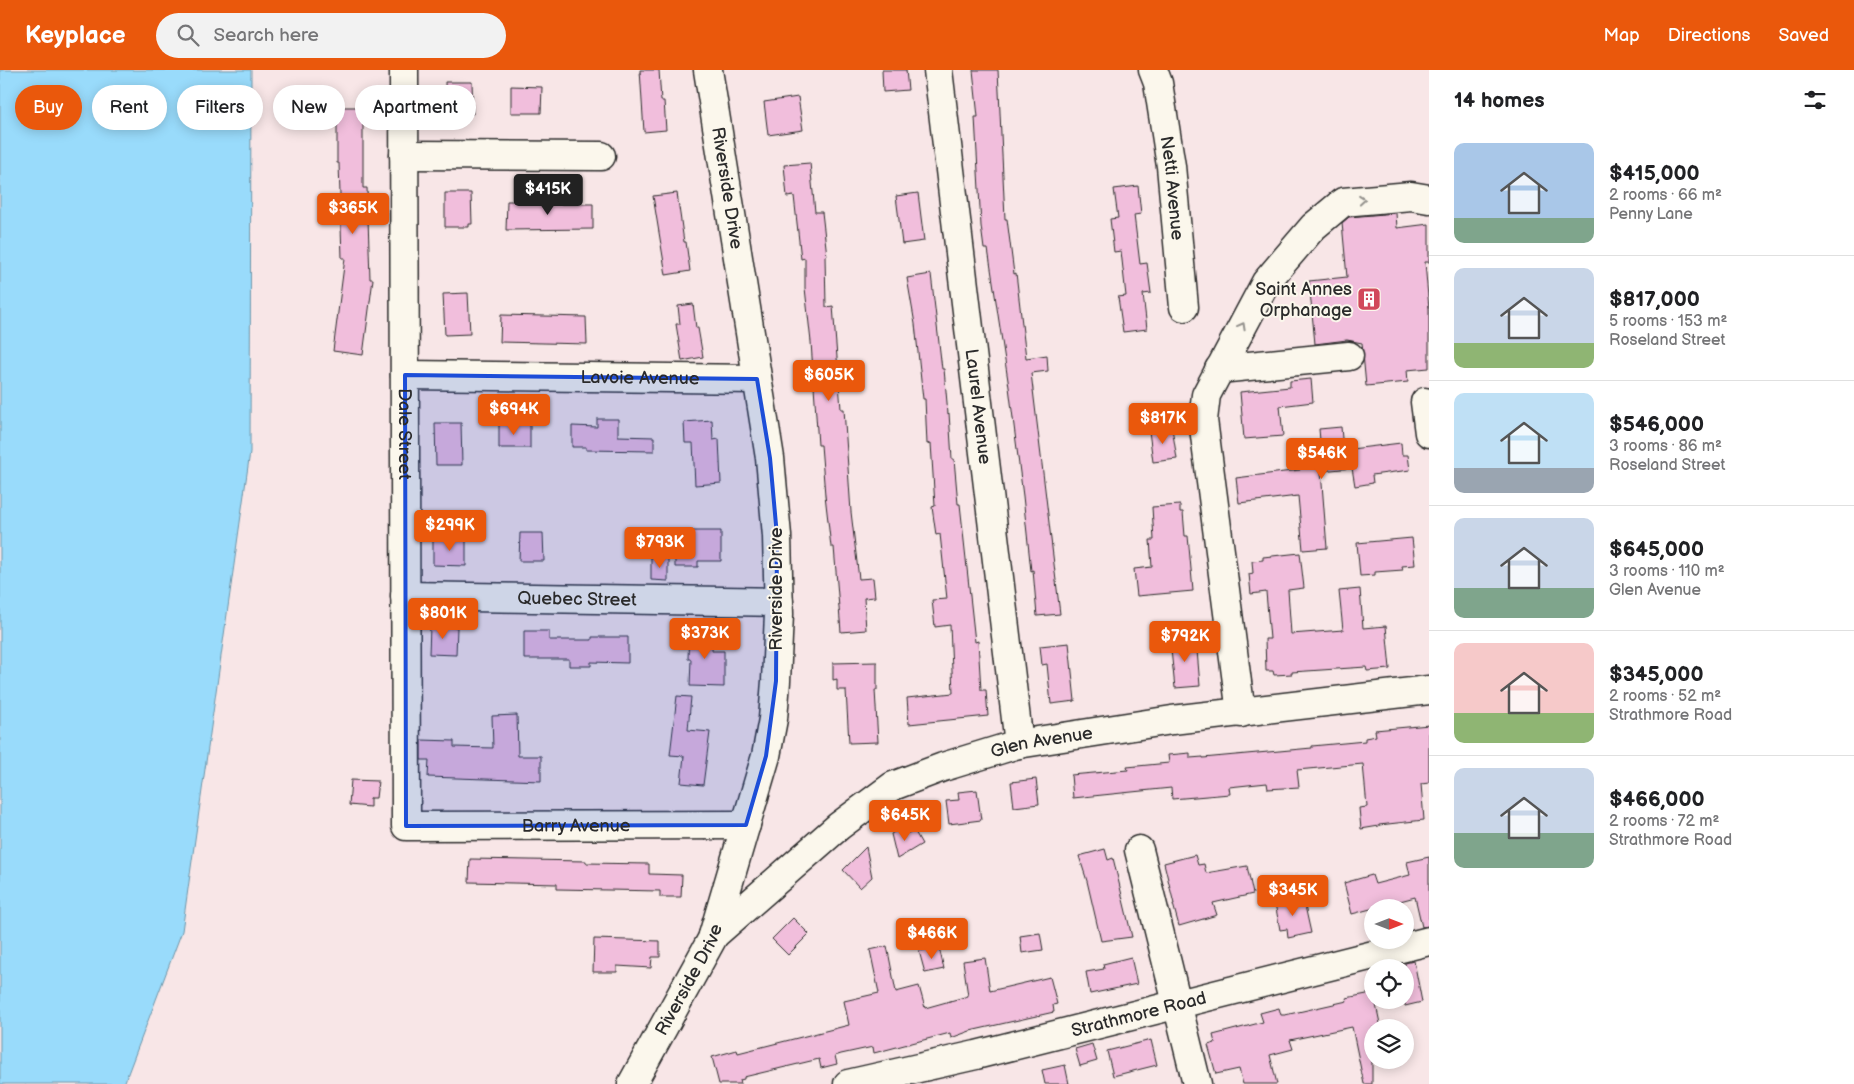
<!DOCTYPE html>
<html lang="en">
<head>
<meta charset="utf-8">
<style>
	body { margin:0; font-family:"Balsamiq Sans",sans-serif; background:#f2f2f2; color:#202124; height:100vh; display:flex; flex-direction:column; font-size:19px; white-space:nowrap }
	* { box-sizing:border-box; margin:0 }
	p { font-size:16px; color:#757577 }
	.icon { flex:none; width:28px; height:28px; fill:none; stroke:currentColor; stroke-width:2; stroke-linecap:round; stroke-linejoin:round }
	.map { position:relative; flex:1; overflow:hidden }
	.panel { display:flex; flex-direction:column; background:#fff; width:425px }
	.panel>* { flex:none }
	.top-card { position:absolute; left:15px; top:15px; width:475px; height:45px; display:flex; gap:10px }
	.needle { width:32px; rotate:90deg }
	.tools { position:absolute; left:1364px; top:829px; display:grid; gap:10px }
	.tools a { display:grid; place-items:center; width:50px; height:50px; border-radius:50%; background:#fff; box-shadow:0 2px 12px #0003; font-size:25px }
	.price { position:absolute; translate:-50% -42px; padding:0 11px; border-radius:5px; background:#ea580c; color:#fff; font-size:16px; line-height:32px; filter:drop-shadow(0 1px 2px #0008) }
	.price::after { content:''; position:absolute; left:50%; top:30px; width:15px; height:11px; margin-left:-8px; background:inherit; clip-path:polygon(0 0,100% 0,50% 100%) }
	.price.selected { background:#222; color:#fff }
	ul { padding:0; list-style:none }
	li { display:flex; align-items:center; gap:15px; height:125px; padding:0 25px }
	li+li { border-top:1px solid #e0e0e0 }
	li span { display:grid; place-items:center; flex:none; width:140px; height:100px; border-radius:10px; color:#555 }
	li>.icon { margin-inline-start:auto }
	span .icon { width:60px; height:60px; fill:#fffc; stroke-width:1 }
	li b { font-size:21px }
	h2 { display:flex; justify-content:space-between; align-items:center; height:60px; padding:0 25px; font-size:21px }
	.chip { padding:0 18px; border-radius:22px; background:#fff; box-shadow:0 2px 12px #0003; font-size:18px; line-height:45px }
	.chip.selected { background:#ea580c; color:#fff }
	header { display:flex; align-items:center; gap:30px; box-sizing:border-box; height:70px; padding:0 25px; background:#ea580c; color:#fff }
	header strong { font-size:24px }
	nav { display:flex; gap:28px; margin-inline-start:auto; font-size:18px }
	.search { width:350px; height:45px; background:#f2f2f2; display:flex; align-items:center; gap:12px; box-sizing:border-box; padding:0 18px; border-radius:28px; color:#757577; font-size:19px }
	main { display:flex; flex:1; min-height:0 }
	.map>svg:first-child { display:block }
	.water { fill:#99dbfb; stroke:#6d95a8 }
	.building { fill:#f1bedc; stroke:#2b2b2b }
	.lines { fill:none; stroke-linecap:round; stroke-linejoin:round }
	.minor-casing { stroke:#2b2b2b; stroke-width:31 }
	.major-casing { stroke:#2b2b2b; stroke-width:31 }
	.minor { stroke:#fbf7ec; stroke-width:28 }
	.major { stroke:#fbf7ec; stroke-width:28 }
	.oneway { stroke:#93918c }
	.marked { fill:#1d4ed8; fill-opacity:0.2; stroke:#1d4ed8; stroke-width:4; stroke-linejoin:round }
	.labels { text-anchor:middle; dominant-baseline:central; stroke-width:4; stroke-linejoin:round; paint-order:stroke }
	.street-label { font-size:18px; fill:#2b2b2b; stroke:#fbf7ec }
	.poi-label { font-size:18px; fill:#2b2b2b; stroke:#fbf7ec; text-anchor:end }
</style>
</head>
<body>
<header>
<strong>Keyplace</strong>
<div class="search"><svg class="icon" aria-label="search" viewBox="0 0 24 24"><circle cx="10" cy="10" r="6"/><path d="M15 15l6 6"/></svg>Search here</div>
<nav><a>Map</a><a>Directions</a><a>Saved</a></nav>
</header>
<main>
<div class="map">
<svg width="1429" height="1014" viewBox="0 0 1429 1014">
	<rect width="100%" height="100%" fill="#f8e6e7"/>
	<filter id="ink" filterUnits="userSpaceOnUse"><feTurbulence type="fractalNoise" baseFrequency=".02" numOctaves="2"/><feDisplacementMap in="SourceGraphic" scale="10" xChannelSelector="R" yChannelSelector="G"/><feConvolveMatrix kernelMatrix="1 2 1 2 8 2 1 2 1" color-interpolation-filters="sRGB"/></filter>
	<g filter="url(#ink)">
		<path class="water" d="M0,0H251L250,382L182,861L124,1014H0Z"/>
		<g class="building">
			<path d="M640,0H659L661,31H664L666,60L644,62Z"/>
			<path d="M882,0H906L908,20L883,22Z"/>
			<path d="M973,0H998L1005,149H1007L1014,204L1016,203L1026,288L1047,285L1048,301L1031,303L1060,544L1037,546L1033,500L1031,501L1023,426L1009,317L988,179H984L981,156L975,47H978Z"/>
			<path d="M445,12H472L473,44L446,45Z"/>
			<path d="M511,16L542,17L541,43H511Z"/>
			<path d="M798,27L803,60L768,65L764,32Z"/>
			<path d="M337,37H363V118H367L370,209H373L363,285L333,281L345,188H342L339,93H337Z"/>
			<path d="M810,93L815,142H822L827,186H825L826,237L833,236L841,339H844L851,442L859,509L873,508L875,527L864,528L866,560L841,562L834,477H831L825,425L821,375H818L811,272L805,218V188L801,189L794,126L787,127L784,95Z"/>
			<path d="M1138,116L1141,144L1134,145L1140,194L1147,193L1151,223L1143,224L1147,259L1123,262L1118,227L1126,226L1121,181L1114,182L1110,149L1118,148L1114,119Z"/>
			<path d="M445,123H471L472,154H469V157H445Z"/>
			<path d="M677,123L684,172H686L690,201L666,205L653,126Z"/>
			<path d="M918,123L924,171L902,174L896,126Z"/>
			<path d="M507,131H533V134H593V159L506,160Z"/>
			<path d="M1396,143L1397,158L1429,154V192H1425L1429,239V298L1407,300L1408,312L1366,316L1362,273L1347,270L1315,274L1309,211L1347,207L1342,153L1349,147Z"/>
			<path d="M931,204L942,299H944L948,344L949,343L952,389H954L958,434H960L975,572L978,571L981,620H986L988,646L909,654L907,628L953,623L950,555L935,557L932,530L947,529L940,464L936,465L932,437L935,436L931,373L927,374L925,329H923L915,254L907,208Z"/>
			<path d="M468,223L470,264L445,265L443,224Z"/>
			<path d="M693,234L696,258H698L703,287L682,291L676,254H680L678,236Z"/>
			<path d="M501,245L586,247L587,274L500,272Z"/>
			<path d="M1311,309L1313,332L1280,336L1283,366L1244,369L1240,322L1290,317V311Z"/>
			<path d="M597,349H618V366L654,367V381L586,380V377H572V356L597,357Z"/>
			<path d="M712,350L713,370L719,369L721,413L695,415L693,373H685L684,352Z"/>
			<path d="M435,353H461L462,395H436Z"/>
			<rect x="499" y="353" width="31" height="25"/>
			<path d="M1341,357L1343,380L1401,373L1402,385H1408L1410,400L1372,405L1373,413L1355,416L1352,398L1321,401L1327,478L1303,480L1298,426L1239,433L1236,408L1300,400L1298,384L1321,382L1319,359Z"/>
			<path d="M1172,358L1177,389L1153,392L1149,361Z"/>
			<path d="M1180,435V442H1183L1185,466H1188L1193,521L1137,526L1134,499L1152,497L1150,470H1154L1152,437Z"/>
			<path d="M681,461H721V491H698V497H675V465H681Z"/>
			<path d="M520,463H543L544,491H519Z"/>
			<path d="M1412,468L1415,495L1402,496L1403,500L1375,502V505L1360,506L1357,473Z"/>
			<path d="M433,469H466V496L433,495Z"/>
			<path d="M1300,483L1304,518L1288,520L1291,564L1343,560L1339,521L1360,519L1363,558L1386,556L1390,599L1367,601L1366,597L1292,602V604L1274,605L1273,601H1266L1265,569H1270L1266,522L1251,524L1249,504L1253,503L1252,491L1263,490V487Z"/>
			<path d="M651,487H668V511L651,510Z"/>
			<path d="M430,556L457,557L456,585L429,584Z"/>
			<path d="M689,558L713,559L712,581H724V617L690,616L691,589H688Z"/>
			<path d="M524,561H549V570H592V567H628V593L591,592V596H569V589H524Z"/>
			<path d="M1196,568L1200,616L1175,618L1170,570Z"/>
			<path d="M1069,573L1075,631L1051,634L1047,594L1042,595L1040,576Z"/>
			<path d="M877,592V620H875L878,672L849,673L846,620H837V609L833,610V593Z"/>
			<path d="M677,626L691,627L688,660L710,662L703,715L681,713L684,686L670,685Z"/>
			<path d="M517,645L518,686H541V711L428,707L429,690H421V670L454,671V677L493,678L492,646Z"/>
			<path d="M1429,655V713L1421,714L1424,750L1379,755V756L1361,759L1359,738L1367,737L1363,694L1297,700L1299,717L1268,719L1267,713L1229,717L1230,724L1172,729L1171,718L1073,728L1071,705L1128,700L1127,697L1169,693L1168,685L1190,683V688L1203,687V688L1312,678V676L1365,671V668L1376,666L1375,660Z"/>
			<path d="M1036,709L1039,734L1014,737L1011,712Z"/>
			<path d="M351,710L378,711L376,728H370V737L349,735Z"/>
			<path d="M977,720L981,750L949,754L946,731L959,730L958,722Z"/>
			<path d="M904,756L908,763L914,760L922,774L897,789L891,764Z"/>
			<path d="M866,777L872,807L860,818L843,800Z"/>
			<path d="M1105,779L1108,790L1113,788L1132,867L1101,871L1087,811L1079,786Z"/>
			<path d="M1195,785L1198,795L1204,794L1206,803L1247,796L1253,824L1213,833L1217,845L1179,856L1173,834H1174L1164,793Z"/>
			<path d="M1429,787V856L1422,857L1415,827L1352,844L1344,813L1372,805L1375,814L1410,805L1407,792Z"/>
			<path d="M470,789L586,791V793L649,794V804L682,805L681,827H660V821L557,819V814L469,812Z"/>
			<path d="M1303,827L1311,863L1288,868L1287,859L1280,860L1275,833Z"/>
			<path d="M793,848L809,864L788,885L772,869Z"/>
			<path d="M1040,863L1043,880L1022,883L1020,866Z"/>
			<path d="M594,869L660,871V887H652L651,898L617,896V902H593Z"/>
			<path d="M887,876L896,922L919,916L925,938L968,926L963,891L985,888L990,921L1050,907L1057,934L1053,935L1054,942L970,961L951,968L950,963L874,983L873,977L841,984L835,986L837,994L821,998L819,989L744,1007V1009L740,1010L741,1014H719L712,987L737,980L738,983L849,955L844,931L879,923L870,880Z"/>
			<path d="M939,877L944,899L925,903L919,881Z"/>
			<path d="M1131,887L1137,914L1090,924L1086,902L1104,899L1103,894Z"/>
			<path d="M1414,891L1422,932L1405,936V893Z"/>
			<path d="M1372,923V930H1375L1381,958H1372V1014H1364L1352,957L1290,970L1293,979L1270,985L1277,1014H1243L1239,999L1216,1004L1208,975L1215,973L1213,965L1263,952L1260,943L1279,938L1281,945H1285L1347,931L1346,928Z"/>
			<path d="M1151,970L1157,995L1113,1006L1107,981Z"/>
			<path d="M1092,974L1097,991L1080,996L1075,979Z"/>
			<path d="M1065,995L1069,1014H1045L1042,1000Z"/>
		</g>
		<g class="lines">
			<g class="minor-casing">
				<g id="minor">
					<path id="s1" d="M404,0L406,756L746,755"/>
					<path id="s2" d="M938,0L1019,674"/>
					<path id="s3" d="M1153,0L1158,13L1171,96L1184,237"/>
					<path d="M404,85L601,86"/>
					<path d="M1219,299L1349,286"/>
					<path id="s4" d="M405,305L757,309"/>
					<path d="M1425,332L1429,363"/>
					<path id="s5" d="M405,526L779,532"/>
					<path d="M1241,643L1203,350L1206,325L1266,212L1313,157L1343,132L1411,126L1429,129"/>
					<path d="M1139,780L1197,1014"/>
					<path id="s6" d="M713,866L839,756L893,716L943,697L1018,674L1172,650L1429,620"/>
					<path id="s7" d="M848,1014L976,985L1429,871"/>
				</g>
			</g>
			<g class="major-casing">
				<g id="major">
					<path id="s8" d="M632,1014L712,869L766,686L773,649L776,611L779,544L777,466L770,388L708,0"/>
				</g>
			</g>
			<use href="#minor" class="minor"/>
			<use href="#major" class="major"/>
		</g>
		<defs><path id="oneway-chevron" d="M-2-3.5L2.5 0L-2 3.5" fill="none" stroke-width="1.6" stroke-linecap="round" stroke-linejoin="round" transform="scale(1.25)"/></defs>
		<g class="oneway">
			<use href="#oneway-chevron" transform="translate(1362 130) rotate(-5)"/>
			<use href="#oneway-chevron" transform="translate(1242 256) rotate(-61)"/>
		</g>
	</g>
	<path class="marked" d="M405,305L757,309L770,388L777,466L776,611L766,686L746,755L406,756Z"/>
	<defs>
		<g id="building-square" transform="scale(1.25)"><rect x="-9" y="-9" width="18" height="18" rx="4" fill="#d1495b" stroke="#fbf7ec"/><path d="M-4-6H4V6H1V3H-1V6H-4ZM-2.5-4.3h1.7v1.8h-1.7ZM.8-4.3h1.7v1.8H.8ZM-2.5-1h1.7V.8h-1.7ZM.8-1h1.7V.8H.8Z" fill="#fff"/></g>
	</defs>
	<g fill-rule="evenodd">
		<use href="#building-square" x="1369" y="229"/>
	</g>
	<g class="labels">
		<g class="street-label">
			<text transform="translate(727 118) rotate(81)">Riverside Drive</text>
			<text stroke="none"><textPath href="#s3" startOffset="120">Netti Avenue</textPath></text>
			<text stroke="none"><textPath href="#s4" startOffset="235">Lavoie Avenue</textPath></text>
			<text stroke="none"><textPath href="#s2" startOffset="339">Laurel Avenue</textPath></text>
			<text stroke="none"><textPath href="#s1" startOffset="364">Dale Street</textPath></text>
			<text transform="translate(776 519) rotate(-90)">Riverside Drive</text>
			<text stroke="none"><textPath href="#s5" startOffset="172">Quebec Street</textPath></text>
			<text stroke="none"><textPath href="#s6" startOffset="390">Glen Avenue</textPath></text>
			<text stroke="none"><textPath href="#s1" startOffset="926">Barry Avenue</textPath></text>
			<text stroke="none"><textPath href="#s8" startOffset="119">Riverside Drive</textPath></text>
			<text stroke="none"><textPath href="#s7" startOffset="299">Strathmore Road</textPath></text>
		</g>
		<g class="poi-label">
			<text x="1352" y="219">Saint Annes<tspan x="1352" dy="21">Orphanage</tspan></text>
		</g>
	</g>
</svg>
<div class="tools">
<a><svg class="needle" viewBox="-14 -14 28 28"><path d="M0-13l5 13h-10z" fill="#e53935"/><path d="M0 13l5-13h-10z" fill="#757577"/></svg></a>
<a><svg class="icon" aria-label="locate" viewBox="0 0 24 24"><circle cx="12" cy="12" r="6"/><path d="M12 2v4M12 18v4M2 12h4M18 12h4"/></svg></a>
<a><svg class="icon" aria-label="layers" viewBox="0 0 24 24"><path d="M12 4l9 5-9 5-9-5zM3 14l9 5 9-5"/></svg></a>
</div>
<b class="price selected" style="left:548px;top:146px">$415K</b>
<b class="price" style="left:353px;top:165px">$365K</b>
<b class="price" style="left:829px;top:332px">$605K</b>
<b class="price" style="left:514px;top:366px">$694K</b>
<b class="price" style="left:1163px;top:375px">$817K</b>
<b class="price" style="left:1322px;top:410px">$546K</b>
<b class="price" style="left:450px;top:482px">$299K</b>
<b class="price" style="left:660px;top:499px">$793K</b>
<b class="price" style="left:443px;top:570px">$801K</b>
<b class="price" style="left:705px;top:590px">$373K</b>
<b class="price" style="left:1185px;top:593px">$792K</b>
<b class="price" style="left:905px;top:772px">$645K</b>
<b class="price" style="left:1293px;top:847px">$345K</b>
<b class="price" style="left:932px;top:890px">$466K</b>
<div class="top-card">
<a class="chip selected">Buy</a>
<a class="chip">Rent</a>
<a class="chip">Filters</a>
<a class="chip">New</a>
<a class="chip">Apartment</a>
</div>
</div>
<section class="panel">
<h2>14 homes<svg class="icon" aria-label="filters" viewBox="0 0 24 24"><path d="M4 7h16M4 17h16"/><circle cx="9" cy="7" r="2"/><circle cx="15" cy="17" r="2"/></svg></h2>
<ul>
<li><span style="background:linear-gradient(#a9c7e8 75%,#7fa58c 0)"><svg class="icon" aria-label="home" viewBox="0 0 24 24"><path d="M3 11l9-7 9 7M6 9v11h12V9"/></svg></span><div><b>$415,000</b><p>2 rooms · 66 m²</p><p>Penny Lane</p></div></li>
<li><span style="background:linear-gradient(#c9d6e8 75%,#8fb573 0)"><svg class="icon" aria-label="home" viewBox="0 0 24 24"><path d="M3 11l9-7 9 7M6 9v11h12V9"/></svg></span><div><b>$817,000</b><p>5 rooms · 153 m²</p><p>Roseland Street</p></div></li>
<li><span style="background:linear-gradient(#bfe0f5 75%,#9aa5b1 0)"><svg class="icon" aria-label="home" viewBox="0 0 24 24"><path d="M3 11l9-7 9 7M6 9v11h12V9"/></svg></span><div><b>$546,000</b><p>3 rooms · 86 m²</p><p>Roseland Street</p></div></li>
<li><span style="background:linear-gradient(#c9d6e8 70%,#7fa58c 0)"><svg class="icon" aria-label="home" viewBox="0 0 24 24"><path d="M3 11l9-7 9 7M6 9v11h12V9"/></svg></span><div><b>$645,000</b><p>3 rooms · 110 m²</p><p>Glen Avenue</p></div></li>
<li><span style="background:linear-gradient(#f6c9c9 70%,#8fb573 0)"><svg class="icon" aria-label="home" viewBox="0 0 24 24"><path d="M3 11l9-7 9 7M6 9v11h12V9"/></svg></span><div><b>$345,000</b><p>2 rooms · 52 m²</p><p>Strathmore Road</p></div></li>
<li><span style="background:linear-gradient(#c9d6e8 65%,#7fa58c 0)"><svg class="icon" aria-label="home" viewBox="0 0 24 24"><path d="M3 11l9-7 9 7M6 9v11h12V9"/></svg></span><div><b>$466,000</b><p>2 rooms · 72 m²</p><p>Strathmore Road</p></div></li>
</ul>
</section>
</main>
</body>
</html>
